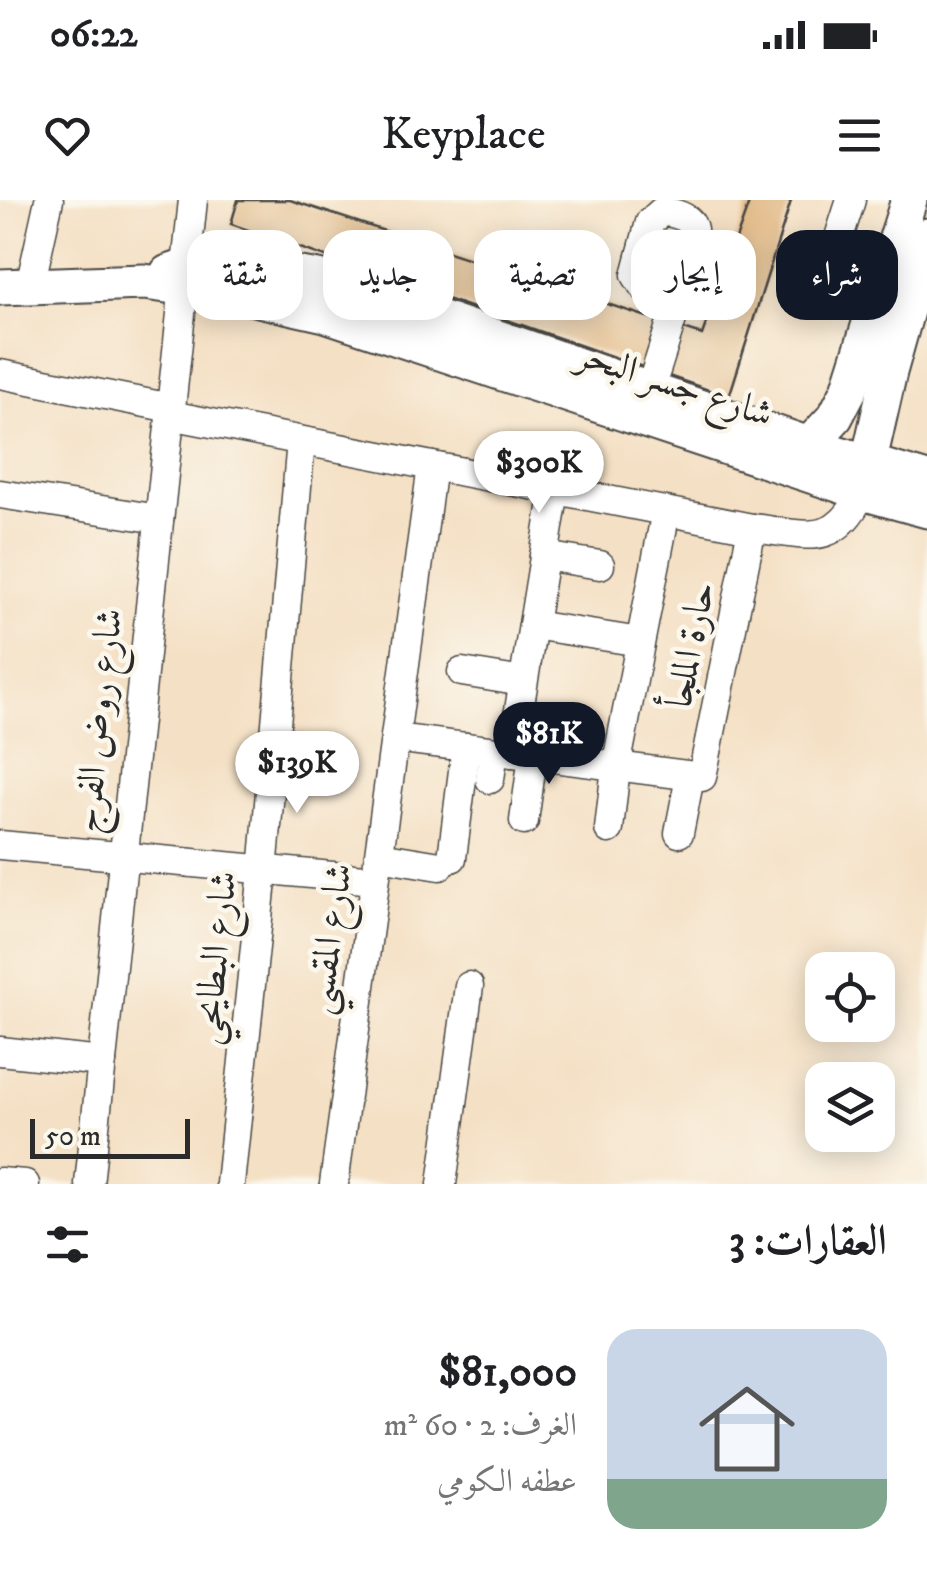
<!DOCTYPE html>
<html lang="ar">
<head>
<meta charset="utf-8">
<style>
	body { margin:0; font-family:"IM FELL DW Pica",Amiri,serif; background:#f6f6f6; color:#202124; direction:rtl; height:100vh; display:flex; flex-direction:column; font-size:38px; white-space:nowrap }
	* { box-sizing:border-box; margin:0 }
	p { font-size:32px; color:#757577 }
	.icon { flex:none; width:55px; height:55px; fill:none; stroke:currentColor; stroke-width:2; stroke-linecap:round; stroke-linejoin:round }
	.map { position:relative; height:984px; overflow:hidden; direction:ltr }
	.panel { display:flex; flex-direction:column; background:#fff; flex:1 }
	.panel>* { flex:none }
	.banner { position:absolute; left:30px; top:30px; width:868px; height:90px; direction:rtl; display:flex; gap:20px }
	.controls { position:absolute; left:805px; top:752px; display:grid; gap:20px }
	.controls a { display:grid; place-items:center; width:90px; height:90px; border-radius:20px; background:#fff; box-shadow:0 5px 25px #0003; font-size:50px }
	.scale { position:absolute; left:30px; bottom:25px; width:160px; box-sizing:border-box; padding-left:10px; border:5px solid #2b2b2b; border-top:0; font-size:28px; line-height:35px; white-space:nowrap; color:#2b2b2b; -webkit-text-stroke:8px #fbf7ec; paint-order:stroke }
	.price { position:absolute; translate:-50% -85px; padding:0 22px; border-radius:35px; background:#fff; color:#222; font-size:32px; line-height:65px; filter:drop-shadow(0 2px 5px #0008) }
	.price::after { content:''; position:absolute; left:50%; top:60px; width:30px; height:22px; margin-left:-15px; background:inherit; clip-path:polygon(0 0,100% 0,50% 100%) }
	.price.selected { background:#111827; color:#fff }
	ul { padding:0; list-style:none }
	li { display:flex; align-items:center; gap:30px; height:250px; padding:0 40px }
	li+li { border-top:2px solid #e0e0e0 }
	li span { display:grid; place-items:center; flex:none; width:280px; height:200px; border-radius:30px; color:#555 }
	li>.icon { margin-inline-start:auto }
	span .icon { width:120px; height:120px; fill:#fffc; stroke-width:1 }
	li b { font-size:42px }
	h2 { display:flex; justify-content:space-between; align-items:center; height:120px; padding:0 40px; font-size:42px }
	.pill { padding:0 35px; border-radius:30px; background:#fff; box-shadow:0 5px 25px #0003; font-size:35px; line-height:90px }
	.pill.selected { background:#111827; color:#fff }
	.status { display:flex; justify-content:space-between; align-items:center; height:70px; padding:0 50px; background:#fff; direction:ltr }
	.status svg { height:28px; fill:currentColor }
	header { display:flex; justify-content:space-between; align-items:center; height:130px; padding:0 40px; background:#fff; font-size:45px; font-weight:600 }
	.map>svg:first-child { display:block }
	.building { fill:#e2bb8a }
	.lines { fill:none; stroke-linecap:round; stroke-linejoin:round }
	.minor-casing { stroke:#494642; stroke-width:31 }
	.major-casing { stroke:#494642; stroke-width:39 }
	.minor { stroke:#fff; stroke-width:28 }
	.major { stroke:#fff; stroke-width:35 }
	.labels { text-anchor:middle; dominant-baseline:central; stroke-width:9; stroke-linejoin:round; paint-order:stroke }
	.street-label { font-size:38px; fill:#2b2b2b; stroke:#fbf7ec }
</style>
</head>
<body>
<div class="status"><b>06:22</b><svg viewBox="0 0 49 12"><path d="M0 12V9h3v3zM5 12V6h3v6zM10 12V3h3v9zM15 12V0h3v12zM26 1h20v11H26zM47 4h2v5h-2z"/></svg></div>
<header><svg class="icon" aria-label="menu" viewBox="0 0 24 24"><path d="M4 6h16M4 12h16M4 18h16"/></svg>Keyplace<svg class="icon" aria-label="heart" viewBox="0 0 24 24"><path d="M12 20l-8-8c-3-5 5-10 8-4 3-6 11-1 8 4z"/></svg></header>
<div class="map">
<svg width="927" height="984" viewBox="0 0 927 984">
	<rect width="100%" height="100%" fill="#fbf7ec"/>
	<filter id="ink" filterUnits="userSpaceOnUse"><feTurbulence type="fractalNoise" baseFrequency=".01" numOctaves="2"/><feDisplacementMap in="SourceGraphic" scale="20" xChannelSelector="R" yChannelSelector="G"/><feConvolveMatrix kernelMatrix="1 2 1 2 8 2 1 2 1" color-interpolation-filters="sRGB"/></filter>
	<filter id="wash" filterUnits="userSpaceOnUse"><feTurbulence type="fractalNoise" baseFrequency=".0048" numOctaves="4" result="noise"/><feDisplacementMap in="SourceGraphic" scale="40" xChannelSelector="R" yChannelSelector="G"/><feGaussianBlur stdDeviation="2.25" result="paint"/><feColorMatrix in="noise" values="0 0 0 0 0 0 0 0 0 0 0 0 0 0 0 0 0 1.4 0 .05"/><feComposite in="paint" operator="in"/></filter>
	<g filter="url(#wash)">
		<rect width="100%" height="100%" fill="#f4e0c4"/>
		<g id="blocks">
			<path class="building" d="M238,0H290L702,135L750,0L791,1L729,197L231,24Z"/>
		</g>
	</g>
	<g filter="url(#ink)">
		<use href="#blocks" fill-opacity="0" stroke="#494642" stroke-width="2.5"/>
		<g class="lines">
			<g class="minor-casing">
				<g id="minor">
					<path d="M832,59L851,0"/>
					<path d="M30,86L49,0"/>
					<path d="M0,174L171,208"/>
					<path d="M650,190L653,180C660,158 697,44 693,29C690,16 673,12 661,12L650,22L636,75L643,86L677,97"/>
					<path d="M170,215L752,328C806,334 835,350 862,292"/>
					<path d="M0,294L159,319"/>
					<path d="M544,356L600,365"/>
					<path d="M533,425L640,442"/>
					<path d="M462,472L523,482"/>
					<path d="M395,538L702,577L752,328"/>
					<path d="M512,553L555,290"/>
					<path d="M490,579L494,551"/>
					<path d="M524,621L533,556"/>
					<path d="M609,629L616,567L666,311"/>
					<path d="M679,633L690,577"/>
					<path d="M0,645L375,680"/>
					<path d="M379,656L440,666"/>
					<path d="M452,658L466,547"/>
					<path d="M0,851L102,862"/>
					<path d="M0,982L25,984"/>
					<path d="M89,984L193,0"/>
					<path d="M230,984L263,671L301,241"/>
					<path d="M334,984L432,266"/>
					<path d="M442,984L469,786"/>
				</g>
			</g>
			<g class="major-casing">
				<g id="major">
					<path d="M168,73L186,67L245,65L329,80L809,245L927,280"/>
					<path d="M0,87L144,82L241,95L325,114L862,292L927,310"/>
					<path d="M809,245L835,217L849,190L909,0"/>
					<path d="M863,287L889,172L927,36"/>
				</g>
			</g>
			<use href="#minor" class="minor"/>
			<use href="#major" class="major"/>
		</g>
	</g>
	<g class="labels">
		<g class="street-label">
			<text transform="translate(675 185) rotate(18)">شارع جسر البحر</text>
			<text transform="translate(691 446) rotate(-79)">حارة الملجأ</text>
			<text transform="translate(99 521) rotate(-84)">شارع روض الفرج</text>
			<text transform="translate(330 739) rotate(-82)">شارع المقسي</text>
			<text transform="translate(216 758) rotate(-84)">شارع البطايحي</text>
		</g>
	</g>
</svg>
<div class="controls">
<a><svg class="icon" aria-label="locate" viewBox="0 0 24 24"><circle cx="12" cy="12" r="6"/><path d="M12 2v4M12 18v4M2 12h4M18 12h4"/></svg></a>
<a><svg class="icon" aria-label="layers" viewBox="0 0 24 24"><path d="M12 4l9 5-9 5-9-5zM3 14l9 5 9-5"/></svg></a>
</div>
<div class="scale">50 m</div>
<b class="price" style="left:539px;top:316px">$300K</b>
<b class="price selected" style="left:549px;top:587px">$81K</b>
<b class="price" style="left:297px;top:616px">$139K</b>
<div class="banner">
<a class="pill selected">شراء</a>
<a class="pill">إيجار</a>
<a class="pill">تصفية</a>
<a class="pill">جديد</a>
<a class="pill">شقة</a>
</div>
</div>
<section class="panel">
<h2>العقارات: 3<svg class="icon" aria-label="filters" viewBox="0 0 24 24"><path d="M4 7h16M4 17h16"/><circle cx="9" cy="7" r="2"/><circle cx="15" cy="17" r="2"/></svg></h2>
<ul>
<li><span style="background:linear-gradient(#c9d6e8 75%,#7fa58c 0)"><svg class="icon" aria-label="home" viewBox="0 0 24 24"><path d="M3 11l9-7 9 7M6 9v11h12V9"/></svg></span><div><b>$81,000</b><p>الغرف: 2 · 60 m²</p><p>عطفه الكومي</p></div></li>
</ul>
</section>
</body>
</html>
